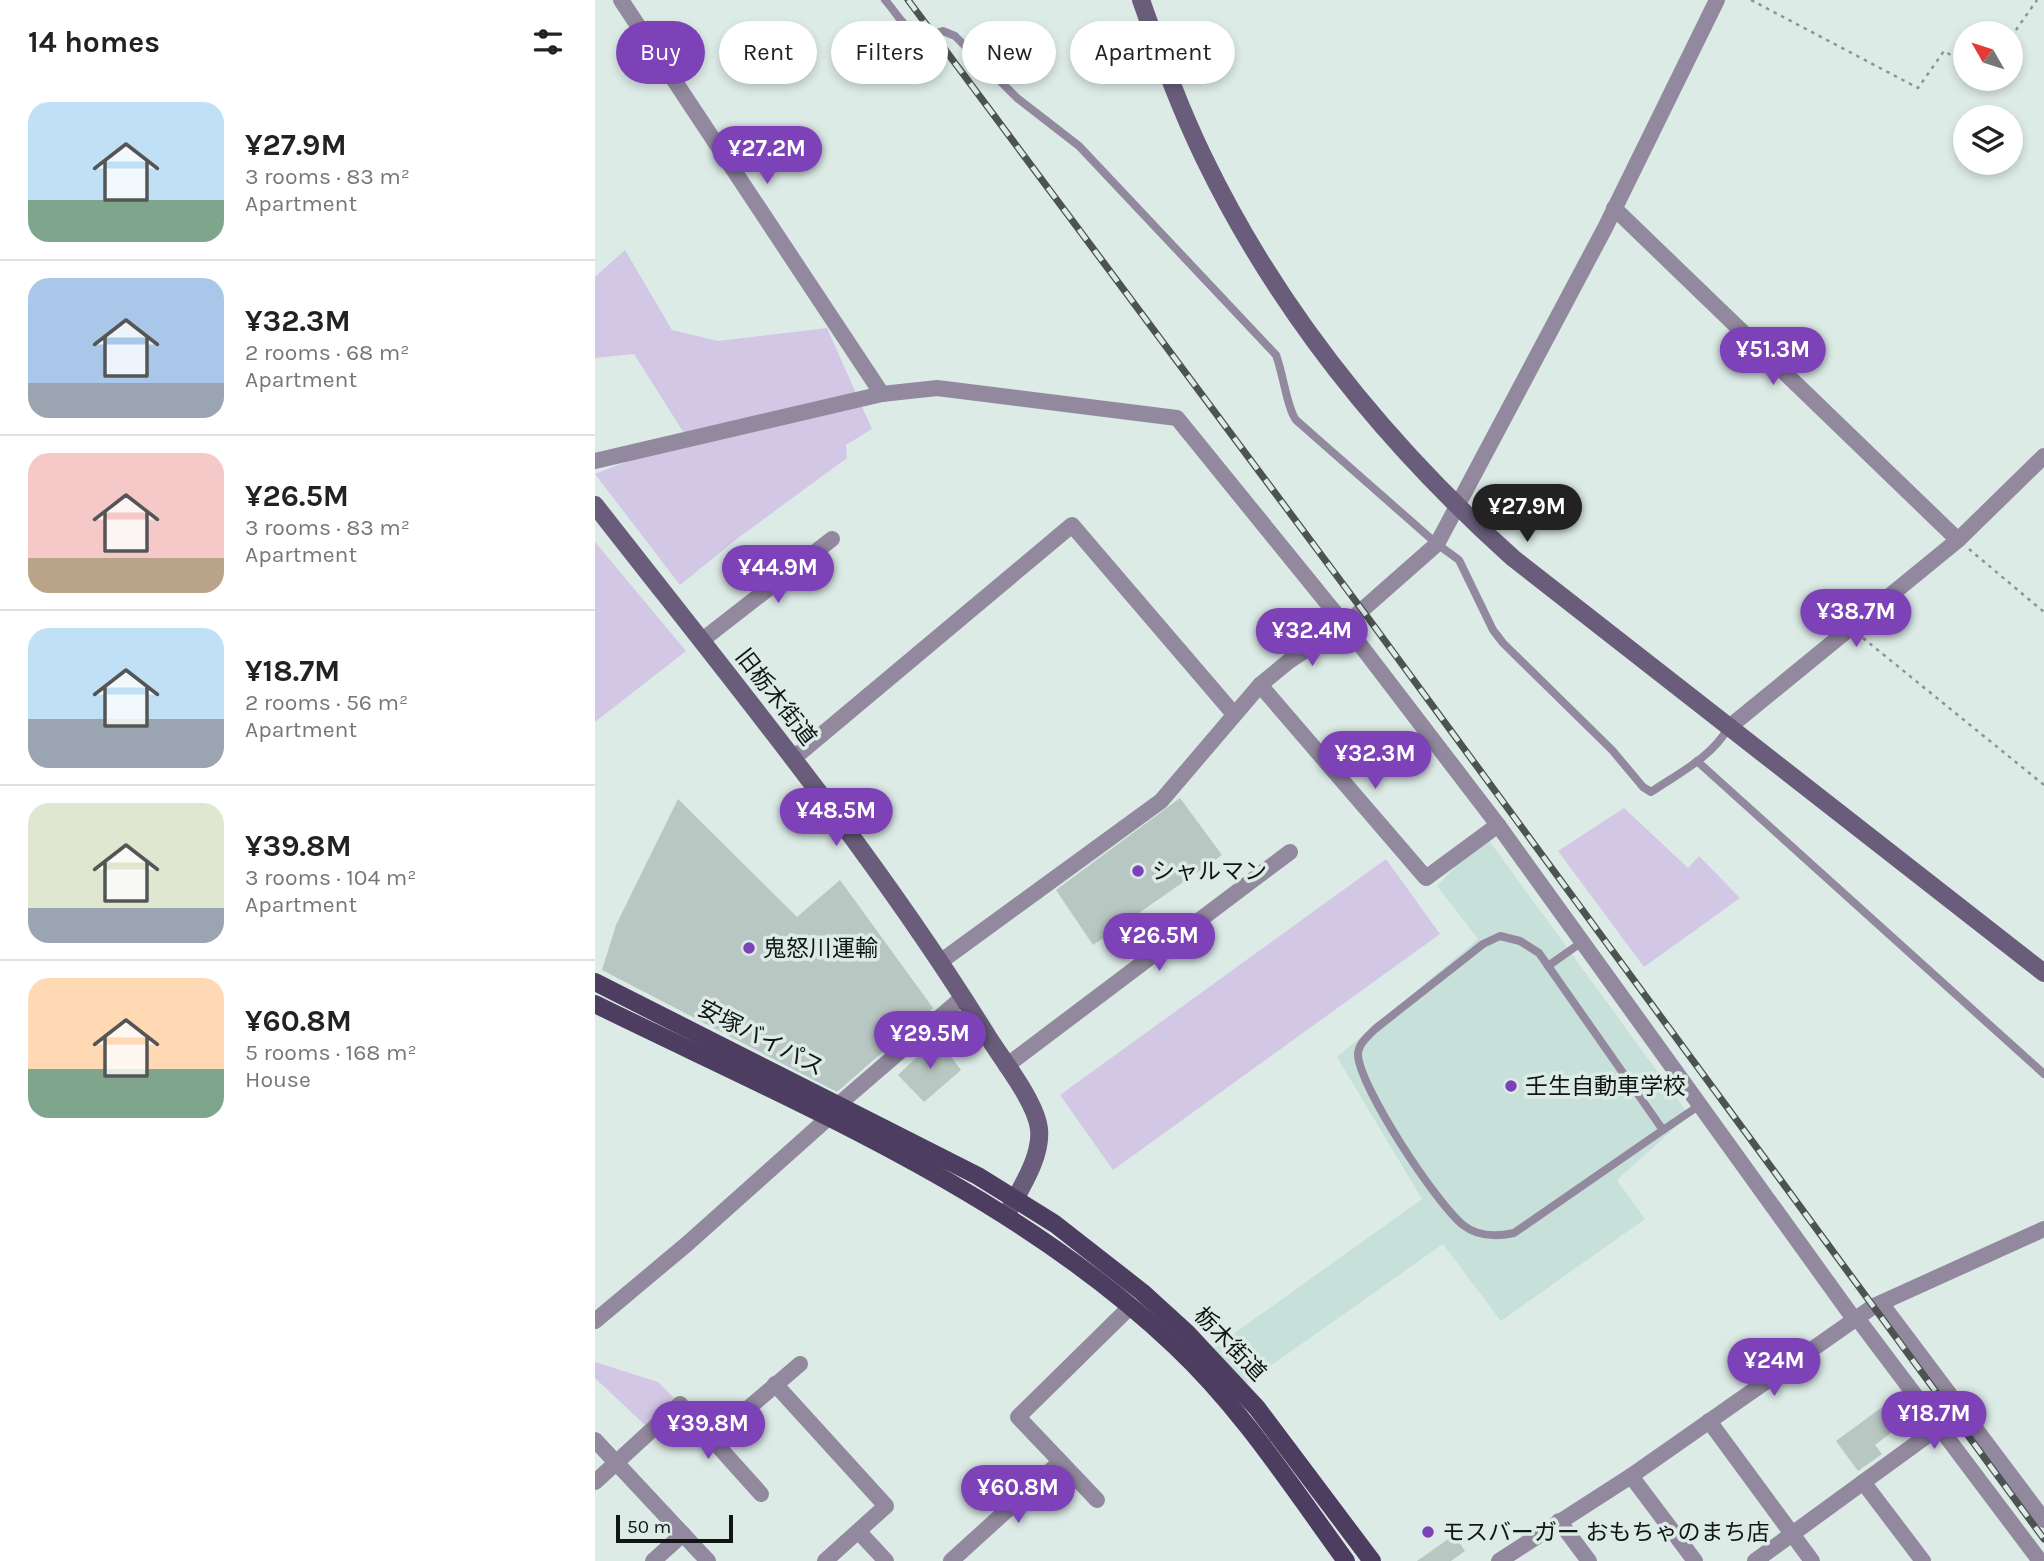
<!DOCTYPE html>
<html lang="en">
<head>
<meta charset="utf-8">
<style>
	body { margin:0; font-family:Karla,"Noto Sans JP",sans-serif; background:#f2f2f2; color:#222; height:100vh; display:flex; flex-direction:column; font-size:26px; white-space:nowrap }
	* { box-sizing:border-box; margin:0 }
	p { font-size:23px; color:#767676 }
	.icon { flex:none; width:38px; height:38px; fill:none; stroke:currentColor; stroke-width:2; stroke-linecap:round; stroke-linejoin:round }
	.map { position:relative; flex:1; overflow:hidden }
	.panel { display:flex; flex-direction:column; background:#fff; width:595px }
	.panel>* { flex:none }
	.top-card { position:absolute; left:21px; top:21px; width:665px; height:63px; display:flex; gap:14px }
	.needle { width:46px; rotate:309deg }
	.tools { position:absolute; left:1358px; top:21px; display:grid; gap:14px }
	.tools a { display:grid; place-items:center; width:70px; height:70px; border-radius:50%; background:#fff; box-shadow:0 4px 10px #0003; font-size:35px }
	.scale { position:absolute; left:21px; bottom:18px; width:117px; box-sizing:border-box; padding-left:7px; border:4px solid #111615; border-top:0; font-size:19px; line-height:24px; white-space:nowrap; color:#111615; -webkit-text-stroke:5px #ddebe7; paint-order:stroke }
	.price { position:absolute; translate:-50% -60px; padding:0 16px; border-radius:24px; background:#7d42b8; color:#fff; font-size:23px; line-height:46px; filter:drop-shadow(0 2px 4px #0008) }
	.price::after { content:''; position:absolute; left:50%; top:42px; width:21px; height:16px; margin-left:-10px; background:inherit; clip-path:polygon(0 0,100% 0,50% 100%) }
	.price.selected { background:#222; color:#fff }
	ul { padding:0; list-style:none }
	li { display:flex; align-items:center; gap:21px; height:175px; padding:0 28px }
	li+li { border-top:2px solid #e0e0e0 }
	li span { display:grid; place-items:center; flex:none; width:196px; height:140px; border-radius:21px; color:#555 }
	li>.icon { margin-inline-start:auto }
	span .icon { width:84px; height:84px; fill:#fffc; stroke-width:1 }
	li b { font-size:30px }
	h2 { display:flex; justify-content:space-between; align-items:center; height:84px; padding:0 28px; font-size:30px }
	.pill { padding:0 24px; border-radius:32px; background:#fff; box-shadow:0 4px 10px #0003; font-size:24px; line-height:63px }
	.pill.selected { background:#7d42b8; color:#fff }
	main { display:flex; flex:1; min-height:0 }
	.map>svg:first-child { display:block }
	.built { fill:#c8e0da }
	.green { fill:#d3c7e6 }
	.building { fill:#b9c7c3 }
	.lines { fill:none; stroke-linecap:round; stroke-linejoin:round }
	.path { stroke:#8b9592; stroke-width:2.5; stroke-dasharray:3.5 5; stroke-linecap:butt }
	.lane { stroke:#92899e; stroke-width:8 }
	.street { stroke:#92899e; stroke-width:16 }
	.secondary { stroke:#695d7b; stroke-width:18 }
	.primary { stroke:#4d3e61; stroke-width:18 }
	.rail-casing { stroke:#4c5351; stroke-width:7 }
	.rail { stroke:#ddebe7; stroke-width:4.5; stroke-dasharray:13; stroke-linecap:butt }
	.poi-dot { fill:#7d42b8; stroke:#ddebe7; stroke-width:2.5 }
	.labels { text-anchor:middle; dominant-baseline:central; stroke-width:7; stroke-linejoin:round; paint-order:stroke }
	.street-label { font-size:23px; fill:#111615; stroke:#ddebe7 }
	.poi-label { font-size:23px; fill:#111615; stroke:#ddebe7; text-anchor:start }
</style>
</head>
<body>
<main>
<section class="panel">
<h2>14 homes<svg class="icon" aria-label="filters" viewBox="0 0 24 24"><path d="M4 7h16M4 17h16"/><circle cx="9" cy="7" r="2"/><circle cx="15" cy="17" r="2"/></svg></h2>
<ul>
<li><span style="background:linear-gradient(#bfe0f5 70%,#7fa58c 0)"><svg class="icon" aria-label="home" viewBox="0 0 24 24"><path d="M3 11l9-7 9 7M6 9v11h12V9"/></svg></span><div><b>¥27.9M</b><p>3 rooms · 83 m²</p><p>Apartment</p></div></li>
<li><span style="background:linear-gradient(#a9c7e8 75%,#9aa5b1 0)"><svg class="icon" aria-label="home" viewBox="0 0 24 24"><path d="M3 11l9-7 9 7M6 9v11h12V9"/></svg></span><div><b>¥32.3M</b><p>2 rooms · 68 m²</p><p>Apartment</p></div></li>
<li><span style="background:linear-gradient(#f6c9c9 75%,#b9a48a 0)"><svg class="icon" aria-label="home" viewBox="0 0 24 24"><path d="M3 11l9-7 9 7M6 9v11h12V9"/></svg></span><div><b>¥26.5M</b><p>3 rooms · 83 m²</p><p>Apartment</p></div></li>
<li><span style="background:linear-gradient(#bfe0f5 65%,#9aa5b1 0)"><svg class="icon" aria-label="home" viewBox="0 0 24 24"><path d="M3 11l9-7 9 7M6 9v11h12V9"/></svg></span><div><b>¥18.7M</b><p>2 rooms · 56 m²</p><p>Apartment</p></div></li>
<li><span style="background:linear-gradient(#dfe7d0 75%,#9aa5b1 0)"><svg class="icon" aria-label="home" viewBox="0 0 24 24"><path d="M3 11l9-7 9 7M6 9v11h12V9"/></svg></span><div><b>¥39.8M</b><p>3 rooms · 104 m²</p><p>Apartment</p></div></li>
<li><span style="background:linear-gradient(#ffd9b3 65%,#7fa58c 0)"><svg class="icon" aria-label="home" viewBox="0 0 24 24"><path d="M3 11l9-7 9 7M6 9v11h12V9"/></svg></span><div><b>¥60.8M</b><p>5 rooms · 168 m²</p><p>House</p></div></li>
</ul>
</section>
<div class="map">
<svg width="1449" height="1561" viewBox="0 0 1449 1561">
	<rect width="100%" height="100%" fill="#ddebe7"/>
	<path class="built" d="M890,835L1094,1115L1022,1180L1050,1219L906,1321L848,1244L650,1384L619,1348L827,1199L742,1057L883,939L842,886Z"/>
	<g class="green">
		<path d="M30,250L77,330L123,341L232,328L277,429L251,445L252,458L143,538L85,585L0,474L92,438L39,354L0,358V277Z"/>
		<path d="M0,542L91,651L0,722Z"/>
		<path d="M1029,808L1093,868L1104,856L1145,898L1049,967L963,851Z"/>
		<path d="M791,859L845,934L518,1170L465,1095Z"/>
		<path d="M0,1362L63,1382L79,1398L51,1426L0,1378Z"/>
	</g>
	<g class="building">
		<path d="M585,798L627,855L498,945L461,890Z"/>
		<path d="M83,799L202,917L245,880L338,1008L242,1092L7,970L21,925Z"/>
		<path d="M342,1038L366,1070L329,1102L303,1075Z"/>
		<path d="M1290,1405L1306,1425L1280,1445L1287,1454L1263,1471L1241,1441Z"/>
		<path d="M859,1535L870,1551L856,1561H822Z"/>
	</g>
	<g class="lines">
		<g class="path">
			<path d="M1156,0L1323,88L1349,51L1370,63"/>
			<path d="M1416,37L1442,0"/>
			<path d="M1374,549L1449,612"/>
			<path d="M1268,638L1449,785"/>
		</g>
		<g class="lane">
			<path d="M290,0C310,23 315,44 348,31L360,36L422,98L484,146L681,355C688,373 692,408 701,420L842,544L864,560L898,630L908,643L1017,750L1048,787L1056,792C1084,773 1117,757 1133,728"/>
			<path d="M1102,761L1449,1074"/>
			<path d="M905,936L925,941L944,953L1068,1130L919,1233C901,1237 883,1237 868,1225C841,1203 765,1088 763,1055C763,1044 773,1036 780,1029L888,944Z"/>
			<path d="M953,966L987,942"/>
			<path d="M1068,1130L1105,1105"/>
		</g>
		<g class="street">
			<path d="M26,0L287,394"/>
			<path d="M1019,208L1363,540"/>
			<path d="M0,461L287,394L342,388L582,418L750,625L903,825L1259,1319"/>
			<path d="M106,641L237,539"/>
			<path d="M665,685L831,878L903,825"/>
			<path d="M1133,728L1363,540L1449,456"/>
			<path d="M196,757L206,752L477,525L638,713"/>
			<path d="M345,962L566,801L665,685L694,661L750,625L842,544L1010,228L1122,0"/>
			<path d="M411,1066L695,852"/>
			<path d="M1286,1303L1449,1520"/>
			<path d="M1262,1318L1445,1561"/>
			<path d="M0,1321L92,1244L232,1119L244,1104L368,997"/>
			<path d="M180,1384L291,1506L230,1561"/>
			<path d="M1114,1421L1217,1561"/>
			<path d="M117,1439L205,1364"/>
			<path d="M0,1440L113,1561"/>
			<path d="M1036,1476L1100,1561"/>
			<path d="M0,1482L85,1404L166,1494"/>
			<path d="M1268,1482L1328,1561"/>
			<path d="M502,1500L423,1417L536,1306"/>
			<path d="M964,1521L994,1561"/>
			<path d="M264,1532L291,1561"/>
			<path d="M58,1561L88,1534"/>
			<path d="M356,1561L465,1462"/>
			<path d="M904,1561L1036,1476L1279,1306L1449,1229"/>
			<path d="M1160,1561L1344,1427"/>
		</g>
		<g class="secondary">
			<path d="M546,0C565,53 584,107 609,158C684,313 791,444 918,558L1449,973"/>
			<path d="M0,505C134,677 275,847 390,1032C405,1057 441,1101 444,1129C447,1157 425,1189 413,1212"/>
		</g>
		<g class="primary">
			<path d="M0,982L383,1176L460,1224L547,1292L592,1333L662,1408L777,1561"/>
			<path d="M0,1004C199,1102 417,1191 580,1346C647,1409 697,1487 751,1561"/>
		</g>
		<g class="rail-casing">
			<path id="rail" d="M313,0L768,611L1449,1539"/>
		</g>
		<use href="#rail" class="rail"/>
	</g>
	<g class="poi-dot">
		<circle cx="543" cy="871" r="7"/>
		<circle cx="154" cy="948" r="7"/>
		<circle cx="916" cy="1086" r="7"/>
		<circle cx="833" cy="1532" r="7"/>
	</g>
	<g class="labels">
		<g class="street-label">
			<text transform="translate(181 697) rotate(52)">旧栃木街道</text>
			<text transform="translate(166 1038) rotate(27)">安塚バイパス</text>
			<text transform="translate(635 1344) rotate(46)">栃木街道</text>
		</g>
		<g class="poi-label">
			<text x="557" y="871">シャルマン</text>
			<text x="168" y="948">鬼怒川運輸</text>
			<text x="930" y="1086">壬生自動車学校</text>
			<text x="847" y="1532">モスバーガー おもちゃのまち店</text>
		</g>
	</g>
</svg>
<div class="tools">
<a><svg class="needle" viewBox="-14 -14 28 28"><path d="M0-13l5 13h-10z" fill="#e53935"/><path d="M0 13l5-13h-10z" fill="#767676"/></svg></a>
<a><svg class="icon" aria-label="layers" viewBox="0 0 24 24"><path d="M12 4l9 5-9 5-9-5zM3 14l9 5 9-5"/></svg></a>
</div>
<div class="scale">50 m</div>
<b class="price" style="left:172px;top:186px">¥27.2M</b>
<b class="price" style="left:1178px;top:387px">¥51.3M</b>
<b class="price selected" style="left:932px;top:544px">¥27.9M</b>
<b class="price" style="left:183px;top:605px">¥44.9M</b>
<b class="price" style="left:1261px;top:649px">¥38.7M</b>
<b class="price" style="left:717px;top:668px">¥32.4M</b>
<b class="price" style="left:780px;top:791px">¥32.3M</b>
<b class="price" style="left:241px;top:848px">¥48.5M</b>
<b class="price" style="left:564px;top:973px">¥26.5M</b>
<b class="price" style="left:335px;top:1071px">¥29.5M</b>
<b class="price" style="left:1179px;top:1398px">¥24M</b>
<b class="price" style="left:1339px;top:1451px">¥18.7M</b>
<b class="price" style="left:113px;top:1461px">¥39.8M</b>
<b class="price" style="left:423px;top:1525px">¥60.8M</b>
<div class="top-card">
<a class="pill selected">Buy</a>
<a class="pill">Rent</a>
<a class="pill">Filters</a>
<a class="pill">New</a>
<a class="pill">Apartment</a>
</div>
</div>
</main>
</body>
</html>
